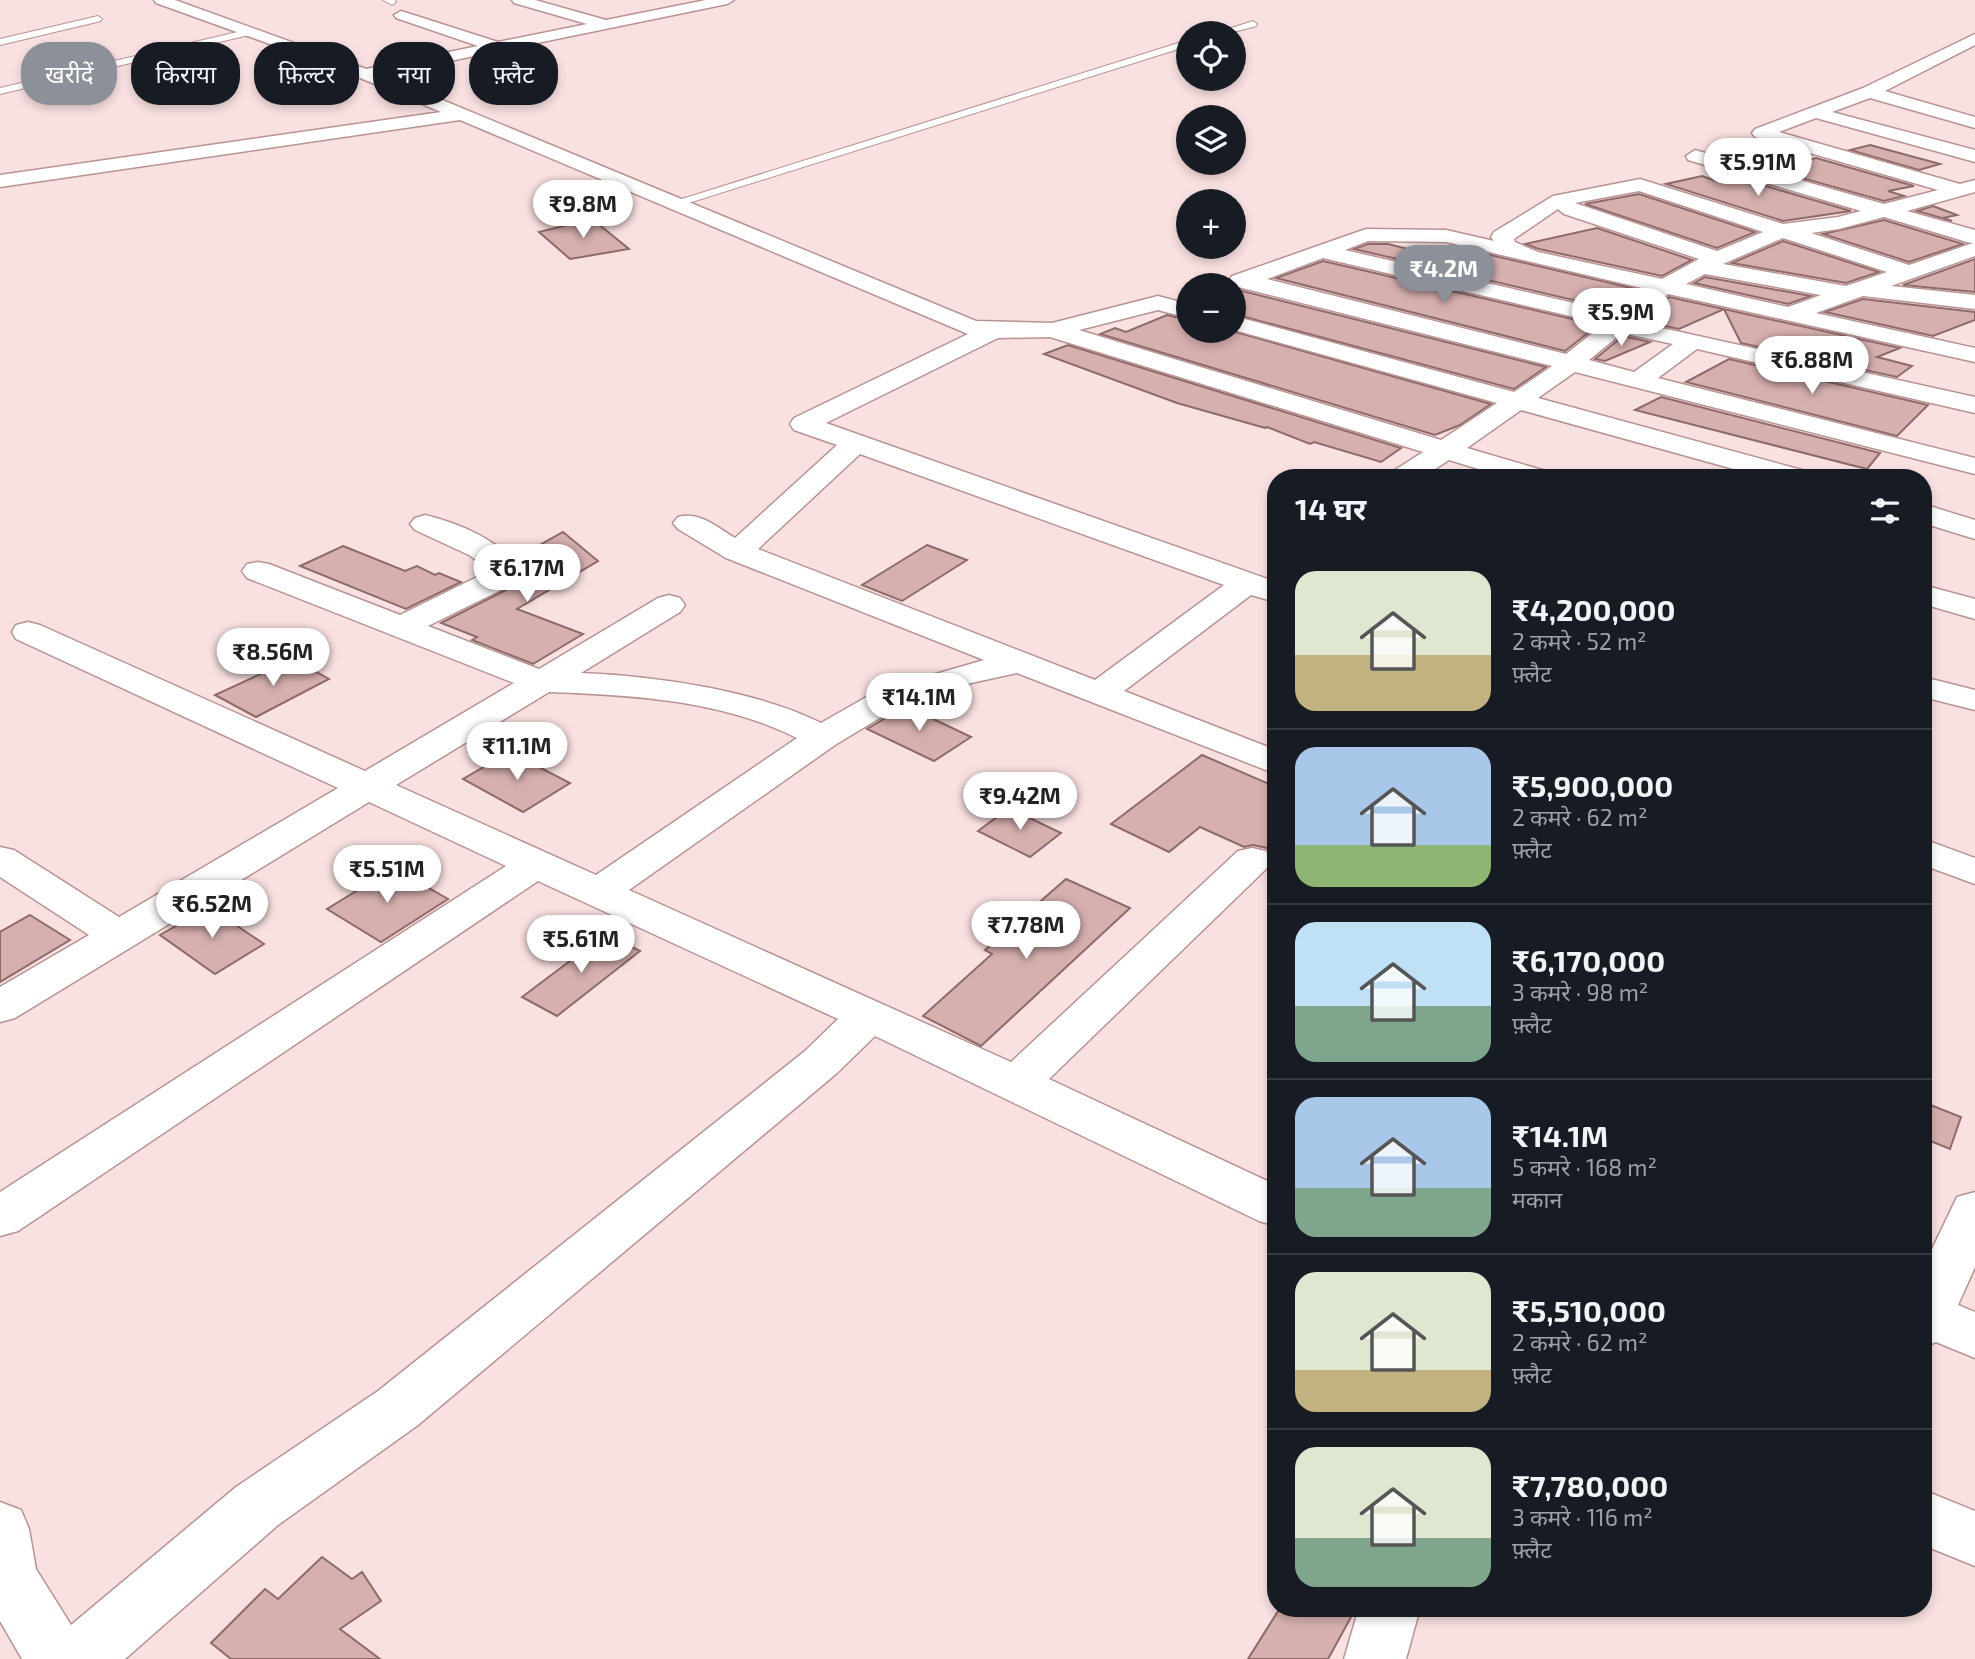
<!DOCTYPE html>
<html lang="hi">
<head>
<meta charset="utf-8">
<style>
	body { margin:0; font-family:"Exo 2","Noto Sans Devanagari",sans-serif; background:#20242c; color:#f1f3f6; height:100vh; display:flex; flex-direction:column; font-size:26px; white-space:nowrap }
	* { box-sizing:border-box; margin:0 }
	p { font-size:23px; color:#9ea1a6 }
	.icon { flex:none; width:38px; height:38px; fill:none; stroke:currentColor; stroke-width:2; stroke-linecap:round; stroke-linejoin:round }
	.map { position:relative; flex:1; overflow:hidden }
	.sheet { position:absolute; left:1267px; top:469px; width:665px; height:1148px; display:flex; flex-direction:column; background:#171b24; border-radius:28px; box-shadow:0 4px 10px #0003 }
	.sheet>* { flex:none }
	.guide { position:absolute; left:21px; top:42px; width:665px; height:63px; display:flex; gap:14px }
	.fabs { position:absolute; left:1176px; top:21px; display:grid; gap:14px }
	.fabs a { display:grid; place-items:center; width:70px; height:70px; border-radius:50%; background:#171b24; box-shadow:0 4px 10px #0003; font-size:35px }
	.price { position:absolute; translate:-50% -60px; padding:0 16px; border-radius:24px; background:#fff; color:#222; font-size:23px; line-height:46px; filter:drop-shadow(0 2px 4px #0008) }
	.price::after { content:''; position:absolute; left:50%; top:42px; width:21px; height:16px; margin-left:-10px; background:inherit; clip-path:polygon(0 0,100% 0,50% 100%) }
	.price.active { background:#8c9099; color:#fff }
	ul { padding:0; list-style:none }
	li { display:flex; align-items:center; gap:21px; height:175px; padding:0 28px }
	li+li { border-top:2px solid #363941 }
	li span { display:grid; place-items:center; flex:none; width:196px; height:140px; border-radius:21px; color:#555 }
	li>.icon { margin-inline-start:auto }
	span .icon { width:84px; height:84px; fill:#fffc; stroke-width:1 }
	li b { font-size:30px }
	h2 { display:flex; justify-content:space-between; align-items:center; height:84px; padding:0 28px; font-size:30px }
	.chip { padding:0 24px; border-radius:28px; background:#171b24; box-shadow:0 4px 10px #0003; font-size:24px; line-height:63px }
	.chip.active { background:#8c9099; color:#fff }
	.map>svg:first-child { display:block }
	.building { fill:#d6b0af; stroke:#8e6b6a; stroke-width:2 }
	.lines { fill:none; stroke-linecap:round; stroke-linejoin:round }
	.lane-casing { stroke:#b89392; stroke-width:2 }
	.street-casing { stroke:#b89392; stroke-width:3 }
	.lane { fill:#fff; fill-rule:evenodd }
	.street { fill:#fff; fill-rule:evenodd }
</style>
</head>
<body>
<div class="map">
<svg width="1975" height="1659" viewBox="0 0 1975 1659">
	<rect width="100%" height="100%" fill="#fae1e1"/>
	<g class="building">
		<path d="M1870,145L1940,164L1919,170L1850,150Z"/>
		<path d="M1816,158L1914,186L1888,191L1904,196L1884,201L1770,169Z"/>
		<path d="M1702,176L1716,181L1735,177L1851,211L1783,221L1666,184Z"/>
		<path d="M1639,194L1755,232L1717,248L1585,204Z"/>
		<path d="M1933,206L1957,215L1943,218L1952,221L1917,211Z"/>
		<path d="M592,219L629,249L570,259L539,232Z"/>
		<path d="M1884,220L1963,244L1909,262L1823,234Z"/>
		<path d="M1597,228L1692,260L1662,276L1539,249L1525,244Z"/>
		<path d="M1783,241L1879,272L1846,283L1732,263Z"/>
		<path d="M1368,244H1388L1453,260L1482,253L1640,290L1616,310L1354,249Z"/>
		<path d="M1975,259V292L1903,285Z"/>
		<path d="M1323,261L1598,325L1565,351L1276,278Z"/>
		<path d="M1705,277L1811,296L1788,304L1694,283Z"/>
		<path d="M1234,289L1546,367L1514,389L1234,314Z"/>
		<path d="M1669,297L1900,348L1877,357L1912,366L1897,377L1741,343L1724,309L1679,329L1641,321Z"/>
		<path d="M1863,299L1975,312V320L1933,336L1825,312Z"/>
		<path d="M1167,315L1188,320V331H1232L1491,404L1460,425L1435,435L1100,334L1115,328L1126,332Z"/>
		<path d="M1623,336L1650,342L1605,361L1595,359Z"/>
		<path d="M1068,345L1401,448L1381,462L1314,442L1310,444L1267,427L1265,428L1177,403L1044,354Z"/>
		<path d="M1729,359L1928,405L1897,436L1686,382Z"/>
		<path d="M1661,397L1880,453L1867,469L1635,410Z"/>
		<path d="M563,532L598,561L517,609L583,634L533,664L472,640L477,637L441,623L506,590L521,570L515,559Z"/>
		<path d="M927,545L967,560L902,601L862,585Z"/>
		<path d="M343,546L405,571L417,566L435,575L439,573L461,582L406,609L300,566Z"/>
		<path d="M293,659L329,679L256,717L215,695Z"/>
		<path d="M906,706L971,737L934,761L867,729Z"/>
		<path d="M510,752L570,783L523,812L463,779Z"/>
		<path d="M1202,755L1276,787V862L1267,848L1253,845L1244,847L1200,827L1169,852L1111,824Z"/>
		<path d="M1009,808L1061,833L1030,857L978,831Z"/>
		<path d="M394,868L448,899L381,942L327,909Z"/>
		<path d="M1066,879L1130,908L981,1046L923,1016L992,954L985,950Z"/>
		<path d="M209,907L264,944L215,974L160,935Z"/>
		<path d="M30,915L70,940L0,982V932Z"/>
		<path d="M606,934L640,951L557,1016L522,997Z"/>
		<path d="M1923,1102L1961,1117L1950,1149L1923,1138Z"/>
		<path d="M322,1557L352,1579L362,1572L381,1601L340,1629L380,1659H231L211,1643L265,1589L278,1599Z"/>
		<path d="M1280,1608H1356L1328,1659H1248Z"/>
	</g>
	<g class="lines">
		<g class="lane-casing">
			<g id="lane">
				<path d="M383,0H395L396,2L392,5Z"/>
				<path d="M98,16L102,19L101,21L0,45V39Z"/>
				<path d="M1253,21L1257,24L1256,26L1230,33H1216Z"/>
				<path d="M250,29L255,32L253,34L0,94V88Z"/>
				<path d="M1188,40V46L679,206L669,203Z"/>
			</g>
		</g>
		<g class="street-casing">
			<g id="street">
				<path d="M154,0H175L366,69L478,46L396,18L394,15L401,11L498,42L587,24L514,3L512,0H535L606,20L706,0H734L727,4L382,75L976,321L1052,323L1158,296L1188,304V318L1158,310L1079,330L1441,440L1497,403L1234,330V316L1514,392L1552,366L1234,286L1229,281L1232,276L1366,229L1446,230L1494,241L1491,237L1494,232L1553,196L1640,179L1783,224L1838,217L1861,211L1688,160L1686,156L1695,150L1884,204L1938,190L1755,137L1752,133L1755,129L1863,88L1975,34V45L1885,91L1975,117V128L1870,98L1832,112L1975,150V162L1816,118L1779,132L1960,184L1975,180V192L1907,211L1975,230V256L1891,286L1975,295V309L1863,296L1816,313L1975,348V362L1668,294L1635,322L1975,397V413L1697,349L1658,378L1975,458V474L1575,372L1538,398L1809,472L1813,478H1766L1521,410L1467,448L1549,472L1553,478H1508L1449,460L1421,478H1388L1392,472L1423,452L1050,337L998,338L826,423L1276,582V602L1251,595L1124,691L1276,750V774L1017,673L971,683L901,705L835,745L629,890L1011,1062L1238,851L1252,848L1266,851L1272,860L1266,869L1049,1079L1276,1185V1226L1259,1221L875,1036L837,1073L418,1425L278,1525L125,1659H22L0,1621V1502L21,1510L29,1529L36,1569L71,1625L236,1487L378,1391L805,1051L838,1019L538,881L18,1231L0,1236V1192L506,866L369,802L15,1018L0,1022V987L89,935L0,877V847L14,850L119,917L338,788L16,639L12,632L16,625L28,622L40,625L365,771L514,683L247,578L242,571L247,564L258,562L269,564L400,615L483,574L488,568L469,555L415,530L410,524L415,518L425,515C458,523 500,540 519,568L505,588L428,626L539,669L658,598L669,595L680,598L685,605L680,612L581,673C654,676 755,690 821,723L877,691L984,660L726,558L678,529L673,523L678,517C699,511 717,527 735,538L837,445L794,430L790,424L794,418L968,334L460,120L0,187V175L441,112L339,69L156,3ZM1639,191L1763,232L1717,251L1575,203ZM1558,209L1564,214L1699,259L1662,279L1538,252L1515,242L1514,239ZM1884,217L1967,242L1973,243L1909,265L1811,233L1839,229ZM1783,238L1887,272L1846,286L1723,264ZM1368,241L1446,242L1646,289L1617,313L1345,250ZM1323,258L1604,324L1566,354L1267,279ZM1705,274L1821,295L1788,307L1686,284ZM1622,333L1673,344L1634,372L1589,360ZM860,454L1224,585L1095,680L758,549ZM549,692C632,695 722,700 797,738L596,875L396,785Z"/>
				<path d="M1923,504L1975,520V539L1923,523Z"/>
				<path d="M1923,585L1975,599V619L1923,604Z"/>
				<path d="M1923,677L1975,690V710L1923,697Z"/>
				<path d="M1923,839L1975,858V884L1923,865Z"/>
				<path d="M1975,1192V1267L1958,1305L1975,1312V1358L1936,1342L1923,1347V1268L1957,1197Z"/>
				<path d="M1923,1490L1975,1511V1566L1923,1545Z"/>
				<path d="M1359,1608H1420L1406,1659H1344Z"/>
			</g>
		</g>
		<use href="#lane" class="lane"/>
		<use href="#street" class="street"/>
	</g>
</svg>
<div class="fabs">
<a><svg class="icon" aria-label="locate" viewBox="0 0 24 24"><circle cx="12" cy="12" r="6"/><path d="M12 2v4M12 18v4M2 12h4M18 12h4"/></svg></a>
<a><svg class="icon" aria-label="layers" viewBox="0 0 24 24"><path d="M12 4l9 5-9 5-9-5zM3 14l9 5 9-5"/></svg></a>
<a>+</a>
<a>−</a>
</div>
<b class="price" style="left:1758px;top:198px">₹5.91M</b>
<b class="price" style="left:583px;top:240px">₹9.8M</b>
<b class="price active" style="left:1444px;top:305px">₹4.2M</b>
<b class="price" style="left:1621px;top:348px">₹5.9M</b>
<b class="price" style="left:1812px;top:396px">₹6.88M</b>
<b class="price" style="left:527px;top:604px">₹6.17M</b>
<b class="price" style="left:273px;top:688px">₹8.56M</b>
<b class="price" style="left:919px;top:733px">₹14.1M</b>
<b class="price" style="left:517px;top:782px">₹11.1M</b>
<b class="price" style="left:1020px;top:832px">₹9.42M</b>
<b class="price" style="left:387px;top:905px">₹5.51M</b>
<b class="price" style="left:212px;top:940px">₹6.52M</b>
<b class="price" style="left:1026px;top:961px">₹7.78M</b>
<b class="price" style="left:581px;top:975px">₹5.61M</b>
<div class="guide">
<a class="chip active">खरीदें</a>
<a class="chip">किराया</a>
<a class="chip">फ़िल्टर</a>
<a class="chip">नया</a>
<a class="chip">फ़्लैट</a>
</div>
<section class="sheet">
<h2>14 घर<svg class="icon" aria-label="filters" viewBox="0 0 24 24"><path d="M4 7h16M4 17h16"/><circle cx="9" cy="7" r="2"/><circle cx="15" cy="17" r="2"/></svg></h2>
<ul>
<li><span style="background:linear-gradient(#dfe7d0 60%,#c2b280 0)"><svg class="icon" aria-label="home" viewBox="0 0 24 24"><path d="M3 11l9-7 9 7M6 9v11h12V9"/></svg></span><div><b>₹4,200,000</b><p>2 कमरे · 52 m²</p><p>फ़्लैट</p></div></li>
<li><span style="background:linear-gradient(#a9c7e8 70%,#8fb573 0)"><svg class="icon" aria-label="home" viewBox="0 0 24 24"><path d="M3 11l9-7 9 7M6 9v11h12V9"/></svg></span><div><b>₹5,900,000</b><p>2 कमरे · 62 m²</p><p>फ़्लैट</p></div></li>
<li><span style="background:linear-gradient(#bfe0f5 60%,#7fa58c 0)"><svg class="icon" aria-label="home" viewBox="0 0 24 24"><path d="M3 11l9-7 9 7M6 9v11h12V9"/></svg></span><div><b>₹6,170,000</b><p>3 कमरे · 98 m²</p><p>फ़्लैट</p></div></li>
<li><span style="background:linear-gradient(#a9c7e8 65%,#7fa58c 0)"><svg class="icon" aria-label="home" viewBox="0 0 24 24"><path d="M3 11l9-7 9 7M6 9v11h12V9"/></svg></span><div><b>₹14.1M</b><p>5 कमरे · 168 m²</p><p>मकान</p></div></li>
<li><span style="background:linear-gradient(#dfe7d0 70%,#c2b280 0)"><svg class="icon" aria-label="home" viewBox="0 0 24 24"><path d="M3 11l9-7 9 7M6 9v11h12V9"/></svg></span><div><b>₹5,510,000</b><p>2 कमरे · 62 m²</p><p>फ़्लैट</p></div></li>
<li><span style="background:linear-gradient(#dfe7d0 65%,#7fa58c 0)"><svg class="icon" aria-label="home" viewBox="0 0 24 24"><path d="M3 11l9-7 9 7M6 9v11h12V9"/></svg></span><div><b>₹7,780,000</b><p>3 कमरे · 116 m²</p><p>फ़्लैट</p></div></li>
</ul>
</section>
</div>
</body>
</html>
